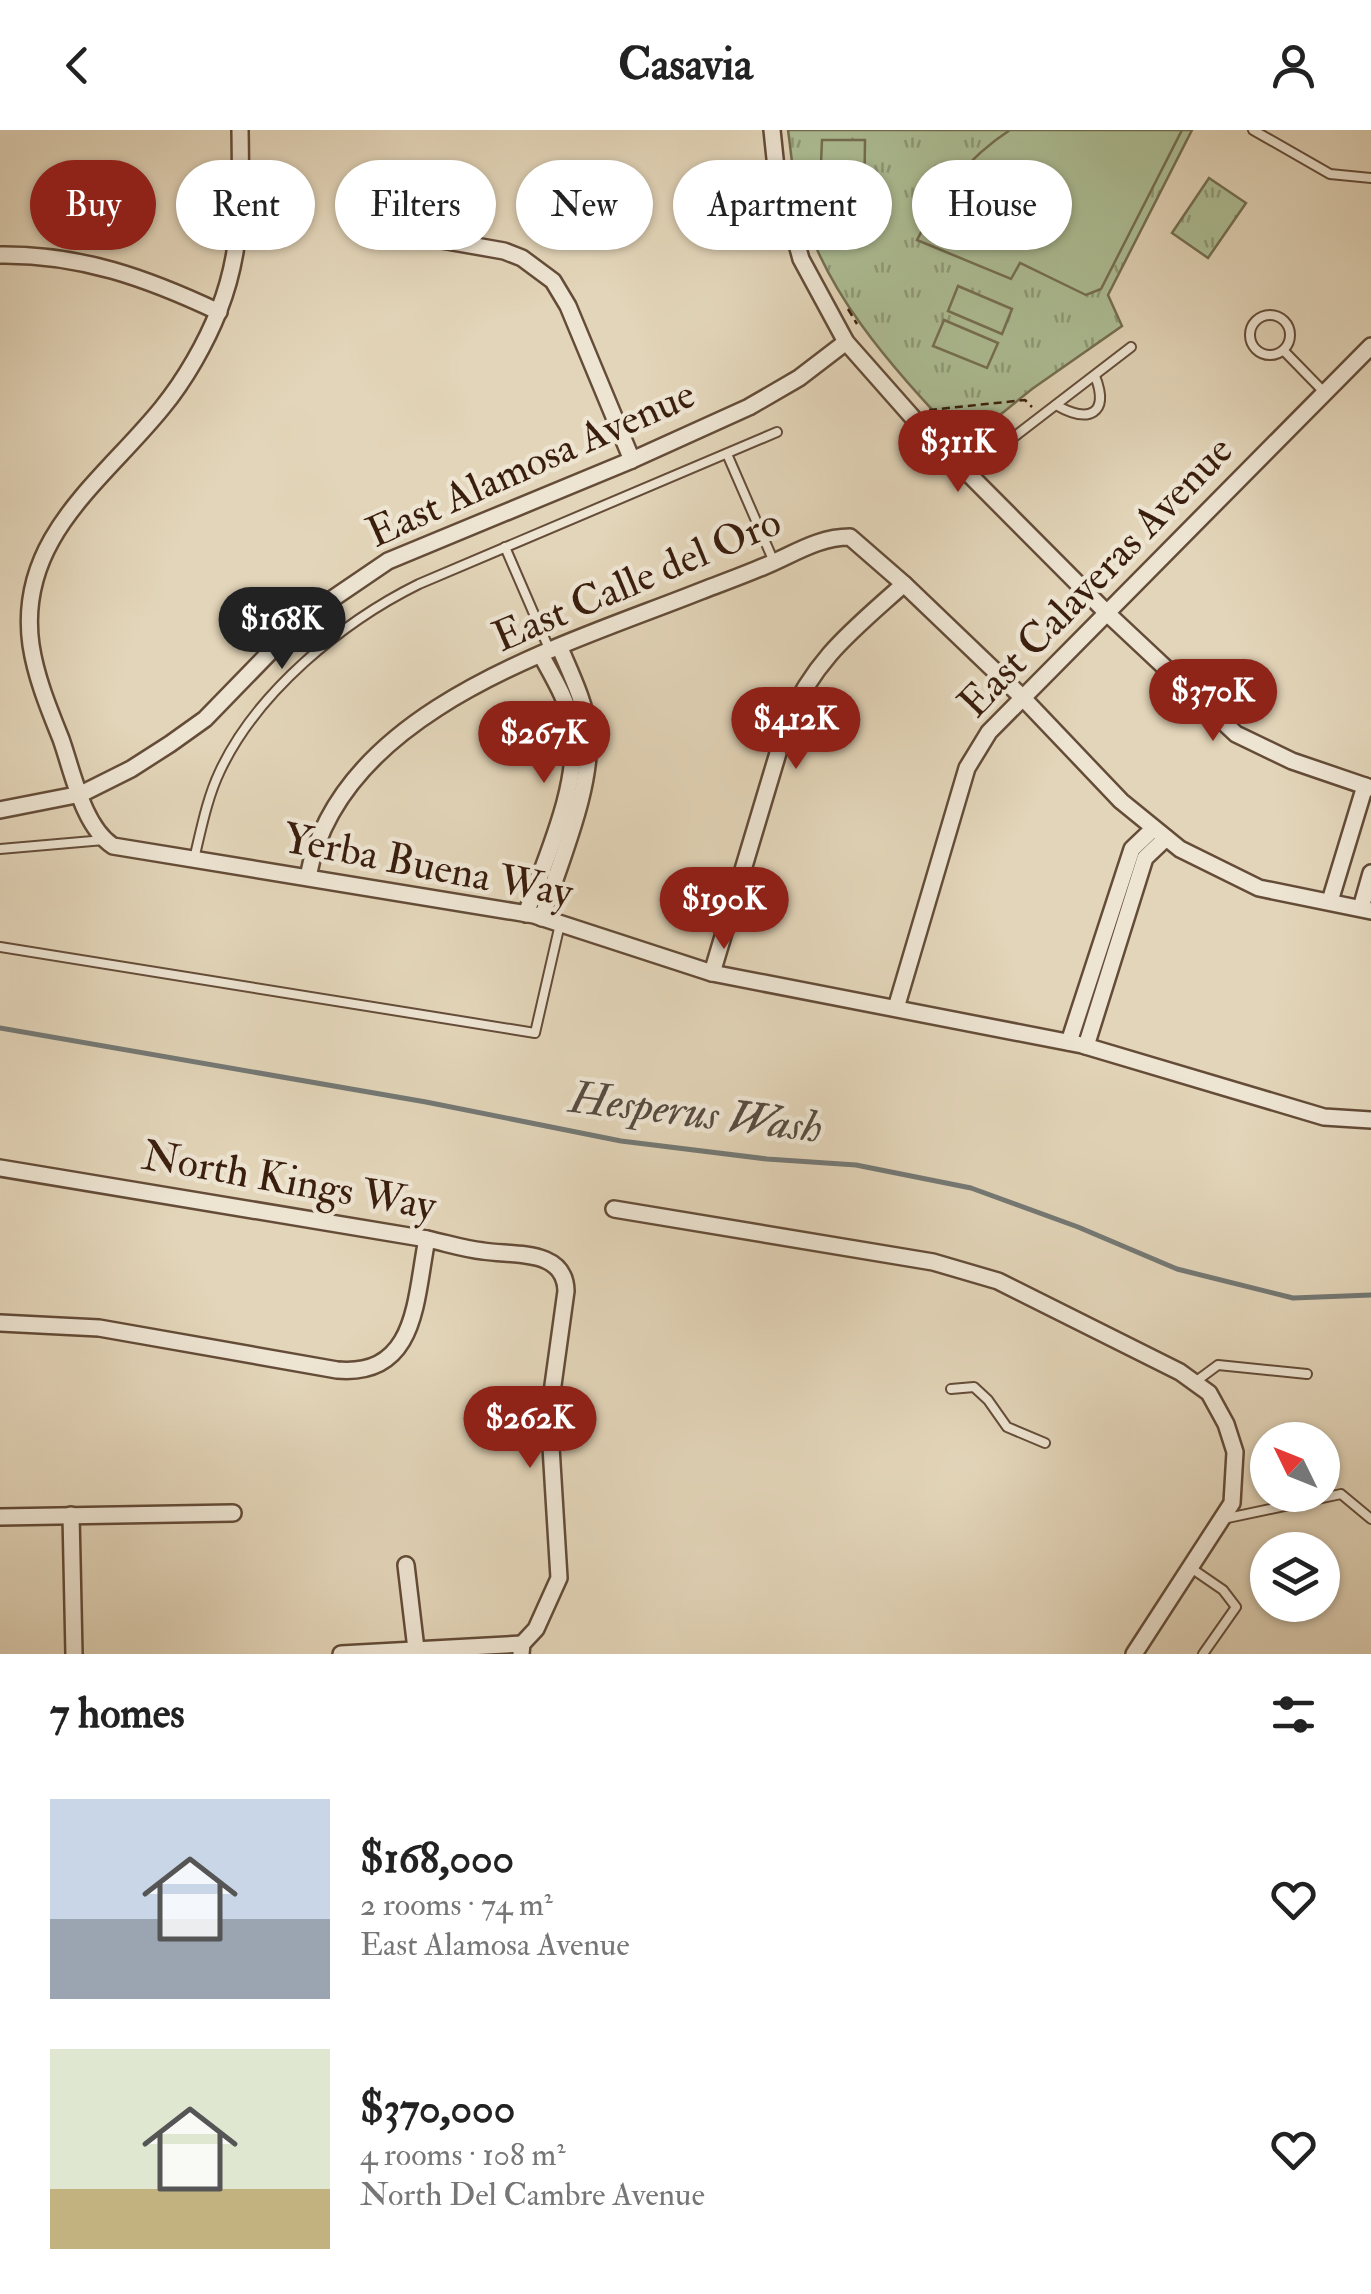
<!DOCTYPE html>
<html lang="en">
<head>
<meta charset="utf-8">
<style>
	body { margin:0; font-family:"IM FELL Double Pica",serif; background:#f6f6f6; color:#222; height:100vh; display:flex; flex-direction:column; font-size:38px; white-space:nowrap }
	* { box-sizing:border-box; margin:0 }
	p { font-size:32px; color:#767676 }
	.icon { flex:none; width:55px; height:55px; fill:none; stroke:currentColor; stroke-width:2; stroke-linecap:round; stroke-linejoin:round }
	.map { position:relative; height:1524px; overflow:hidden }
	.side { display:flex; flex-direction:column; background:#fff; flex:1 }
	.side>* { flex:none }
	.guide { position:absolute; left:30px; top:30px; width:1312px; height:90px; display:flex; gap:20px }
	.needle { width:65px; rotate:313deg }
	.buttons { position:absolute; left:1250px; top:1292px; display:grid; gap:20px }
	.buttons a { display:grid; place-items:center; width:90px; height:90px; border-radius:50%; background:#fff; box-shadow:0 2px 8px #0004; font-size:50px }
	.price { position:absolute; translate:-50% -85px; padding:0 22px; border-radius:35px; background:#8f2418; color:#fff; font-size:32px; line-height:65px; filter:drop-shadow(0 2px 5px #0008) }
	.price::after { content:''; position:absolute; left:50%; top:60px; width:30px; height:22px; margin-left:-15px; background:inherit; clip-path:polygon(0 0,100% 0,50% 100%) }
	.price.current { background:#222; color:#fff }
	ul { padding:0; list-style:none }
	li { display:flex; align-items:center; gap:30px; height:250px; padding:0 50px }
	li span { display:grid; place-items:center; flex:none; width:280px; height:200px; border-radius:0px; color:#555 }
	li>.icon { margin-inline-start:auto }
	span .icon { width:120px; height:120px; fill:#fffc; stroke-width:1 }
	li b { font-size:42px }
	h2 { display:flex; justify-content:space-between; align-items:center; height:120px; padding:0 50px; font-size:42px }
	.chip { padding:0 35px; border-radius:45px; background:#fff; box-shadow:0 2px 8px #0004; font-size:35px; line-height:90px }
	.chip.current { background:#8f2418; color:#fff }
	header { display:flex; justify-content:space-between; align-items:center; height:130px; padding:0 50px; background:#fff; font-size:45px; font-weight:700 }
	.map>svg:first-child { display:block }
	.park { fill:url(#park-tufts); stroke:#746e51; stroke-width:2.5 }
	.pitch { fill:#adbe95; stroke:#746e51; stroke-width:2.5 }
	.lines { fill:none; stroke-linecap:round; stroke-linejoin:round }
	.stream { stroke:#747975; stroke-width:5 }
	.lane-casing { stroke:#644c38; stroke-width:12 }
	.street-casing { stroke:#644c38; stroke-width:20 }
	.path { stroke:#3a1e0d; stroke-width:2.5; stroke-dasharray:8 5; stroke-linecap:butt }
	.lane { stroke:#ede4d2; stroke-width:8 }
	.street { stroke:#ede4d2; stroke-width:15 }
	.labels { text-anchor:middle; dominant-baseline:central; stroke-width:9; stroke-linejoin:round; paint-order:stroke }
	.street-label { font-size:42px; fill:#3a1e0d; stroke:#ede4d2 }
	.water-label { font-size:45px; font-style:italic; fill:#574c41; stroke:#ede4d2 }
</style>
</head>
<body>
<header><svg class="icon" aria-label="back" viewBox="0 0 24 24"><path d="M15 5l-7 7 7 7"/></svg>Casavia<svg class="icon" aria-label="person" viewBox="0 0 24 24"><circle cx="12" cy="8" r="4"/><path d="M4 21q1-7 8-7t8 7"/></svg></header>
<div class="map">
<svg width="1371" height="1524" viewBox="0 0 1371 1524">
	<defs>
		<pattern id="park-tufts" width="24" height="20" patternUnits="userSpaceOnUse" patternTransform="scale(2.5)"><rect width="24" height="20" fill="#adbe95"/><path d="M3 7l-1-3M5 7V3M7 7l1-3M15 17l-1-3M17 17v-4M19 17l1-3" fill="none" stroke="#8e9a78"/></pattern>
	</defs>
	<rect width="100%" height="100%" fill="#e3d5b9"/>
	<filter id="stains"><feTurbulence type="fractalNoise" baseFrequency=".002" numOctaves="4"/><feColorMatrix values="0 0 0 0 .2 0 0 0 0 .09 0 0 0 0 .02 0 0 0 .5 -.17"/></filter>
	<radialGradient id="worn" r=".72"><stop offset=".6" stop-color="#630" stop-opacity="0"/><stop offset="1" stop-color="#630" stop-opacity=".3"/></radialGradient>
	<g class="park">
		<path d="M788,0H1192L1108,165L1122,196L1032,259L964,314C896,241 820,162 797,61C792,41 791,20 788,0Z"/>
		<path d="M1209,48L1246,73L1208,128L1172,103Z"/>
	</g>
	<g class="pitch">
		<path d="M1010,0H1182L1101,159L1086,165L1020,133L1011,149L917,110C940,64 967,28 1010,0Z"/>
		<path d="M822,10H865L864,81L819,79Z"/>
		<path d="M958,156L1012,179L1002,204L948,181Z"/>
		<path d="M944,190L998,213L987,238L933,216Z"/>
	</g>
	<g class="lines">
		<path class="stream" d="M0,898L426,972L621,1011L767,1029L856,1035L971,1058L1078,1097L1177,1139L1293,1168L1371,1165"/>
		<g class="lane-casing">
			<g id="lane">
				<path d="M1253,0L1330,44L1371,48"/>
				<circle cx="1270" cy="205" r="20"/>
				<path d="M1284,221L1325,263"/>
				<path d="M1056,275C1089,294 1110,284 1095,246"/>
				<path d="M727,324L774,432"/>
				<path d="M967,343L1131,217"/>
				<path d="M505,417L550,521"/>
				<path d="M0,719L104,710"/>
				<path d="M194,729C201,700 207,668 220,641C257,562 342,492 419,454L777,302"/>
				<path d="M0,817L535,903L560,794"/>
				<path d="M1195,1252L1218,1235L1307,1244"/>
				<path d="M951,1259L974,1257L988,1270L1007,1297L1045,1313"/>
				<path d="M1223,1389L1341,1364L1371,1389"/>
				<path d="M1191,1438L1223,1460L1236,1477L1203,1524"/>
			</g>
		</g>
		<g class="street-casing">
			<g id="street">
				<path d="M240,0C241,64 243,119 219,180C206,213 185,250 162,278C103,351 16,408 31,515C36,548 49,579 61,609C73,643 83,696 113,716L534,785L712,843L1082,915L1324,987L1371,990"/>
				<path d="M772,0L776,38L801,129L846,212L914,289L1108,484L1236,604L1292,631L1371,658"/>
				<path d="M430,108L504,121L522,128L553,151L568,176L632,330"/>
				<path d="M0,125C80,124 147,148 219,182"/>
				<path d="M0,680L81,664L131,639L170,614L205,589L274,518L313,482L388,431L632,330L749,277L799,248L846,212"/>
				<path d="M308,747C339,579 563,516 701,461C722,453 744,445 765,436C794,424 818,407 850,407L904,454L1022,567L1121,671L1180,719L1259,758L1371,781"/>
				<path d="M1330,771L1365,656"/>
				<path d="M1361,778L1371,743"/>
				<path d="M526,784C545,729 581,654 572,596C568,571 553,547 541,525"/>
				<path d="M542,788C559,733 594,656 588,599C585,572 570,542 560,518"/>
				<path d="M712,843L787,593C815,528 853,500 904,454"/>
				<path d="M896,878L967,638L989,602L1371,216"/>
				<path d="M1069,912L1132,719L1153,699"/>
				<path d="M1086,916L1145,728L1166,708"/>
				<path d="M0,1038L427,1109C446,1113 464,1119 483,1121C513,1126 565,1118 566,1161L549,1284L559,1448L536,1499L522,1514L521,1524"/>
				<path d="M614,1079L933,1132L998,1151L1180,1242L1209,1263L1226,1294L1235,1322L1232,1373L1134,1524"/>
				<path d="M0,1193L99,1198L337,1240C418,1247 415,1168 427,1109"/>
				<path d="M71,1385L74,1524"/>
				<path d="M0,1387L233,1383"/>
				<path d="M406,1435L416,1519"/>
				<path d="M341,1524L522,1514"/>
			</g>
		</g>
		<g class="path">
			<path d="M848,179L857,194"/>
			<path d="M929,280L1025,270L1032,277"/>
		</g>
		<use href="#lane" class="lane"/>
		<use href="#street" class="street"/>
	</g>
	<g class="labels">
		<g class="street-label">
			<text transform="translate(531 334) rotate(-24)">East Alamosa Avenue</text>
			<text transform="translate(1096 447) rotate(-46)">East Calaveras Avenue</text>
			<text transform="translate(637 450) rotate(-23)">East Calle del Oro</text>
			<text transform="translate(428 736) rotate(11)">Yerba Buena Way</text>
			<text transform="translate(289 1051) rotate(10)">North Kings Way</text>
		</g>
		<g class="water-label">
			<text transform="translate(696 983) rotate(7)">Hesperus Wash</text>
		</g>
	</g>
	<rect width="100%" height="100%" filter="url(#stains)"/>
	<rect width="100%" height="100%" fill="url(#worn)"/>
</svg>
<div class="buttons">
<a><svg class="needle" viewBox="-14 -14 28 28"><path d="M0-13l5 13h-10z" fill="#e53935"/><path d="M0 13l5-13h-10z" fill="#767676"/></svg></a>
<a><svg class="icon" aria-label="layers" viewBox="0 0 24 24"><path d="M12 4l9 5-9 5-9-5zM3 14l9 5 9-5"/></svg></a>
</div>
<b class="price" style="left:958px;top:365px">$311K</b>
<b class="price current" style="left:282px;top:542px">$168K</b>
<b class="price" style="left:1213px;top:614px">$370K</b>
<b class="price" style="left:796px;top:642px">$412K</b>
<b class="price" style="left:544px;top:656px">$267K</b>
<b class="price" style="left:724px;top:822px">$190K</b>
<b class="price" style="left:530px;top:1341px">$262K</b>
<div class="guide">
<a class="chip current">Buy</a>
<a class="chip">Rent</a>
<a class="chip">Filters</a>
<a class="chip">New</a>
<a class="chip">Apartment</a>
<a class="chip">House</a>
</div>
</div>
<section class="side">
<h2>7 homes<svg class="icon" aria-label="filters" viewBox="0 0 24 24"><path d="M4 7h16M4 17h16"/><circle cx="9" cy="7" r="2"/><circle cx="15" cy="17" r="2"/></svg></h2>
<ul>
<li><span style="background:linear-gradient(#c9d6e8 60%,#9aa5b1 0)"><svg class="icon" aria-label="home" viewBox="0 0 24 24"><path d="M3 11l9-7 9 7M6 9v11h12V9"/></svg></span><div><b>$168,000</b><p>2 rooms · 74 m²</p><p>East Alamosa Avenue</p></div><svg class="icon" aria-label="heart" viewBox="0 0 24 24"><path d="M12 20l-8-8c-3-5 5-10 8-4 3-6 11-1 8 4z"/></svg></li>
<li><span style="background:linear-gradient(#dfe7d0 70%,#c2b280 0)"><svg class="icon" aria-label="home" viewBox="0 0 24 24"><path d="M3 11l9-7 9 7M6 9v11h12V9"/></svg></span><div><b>$370,000</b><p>4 rooms · 108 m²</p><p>North Del Cambre Avenue</p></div><svg class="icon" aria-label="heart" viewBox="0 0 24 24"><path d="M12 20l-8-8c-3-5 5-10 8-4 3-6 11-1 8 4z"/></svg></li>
</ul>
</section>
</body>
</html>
